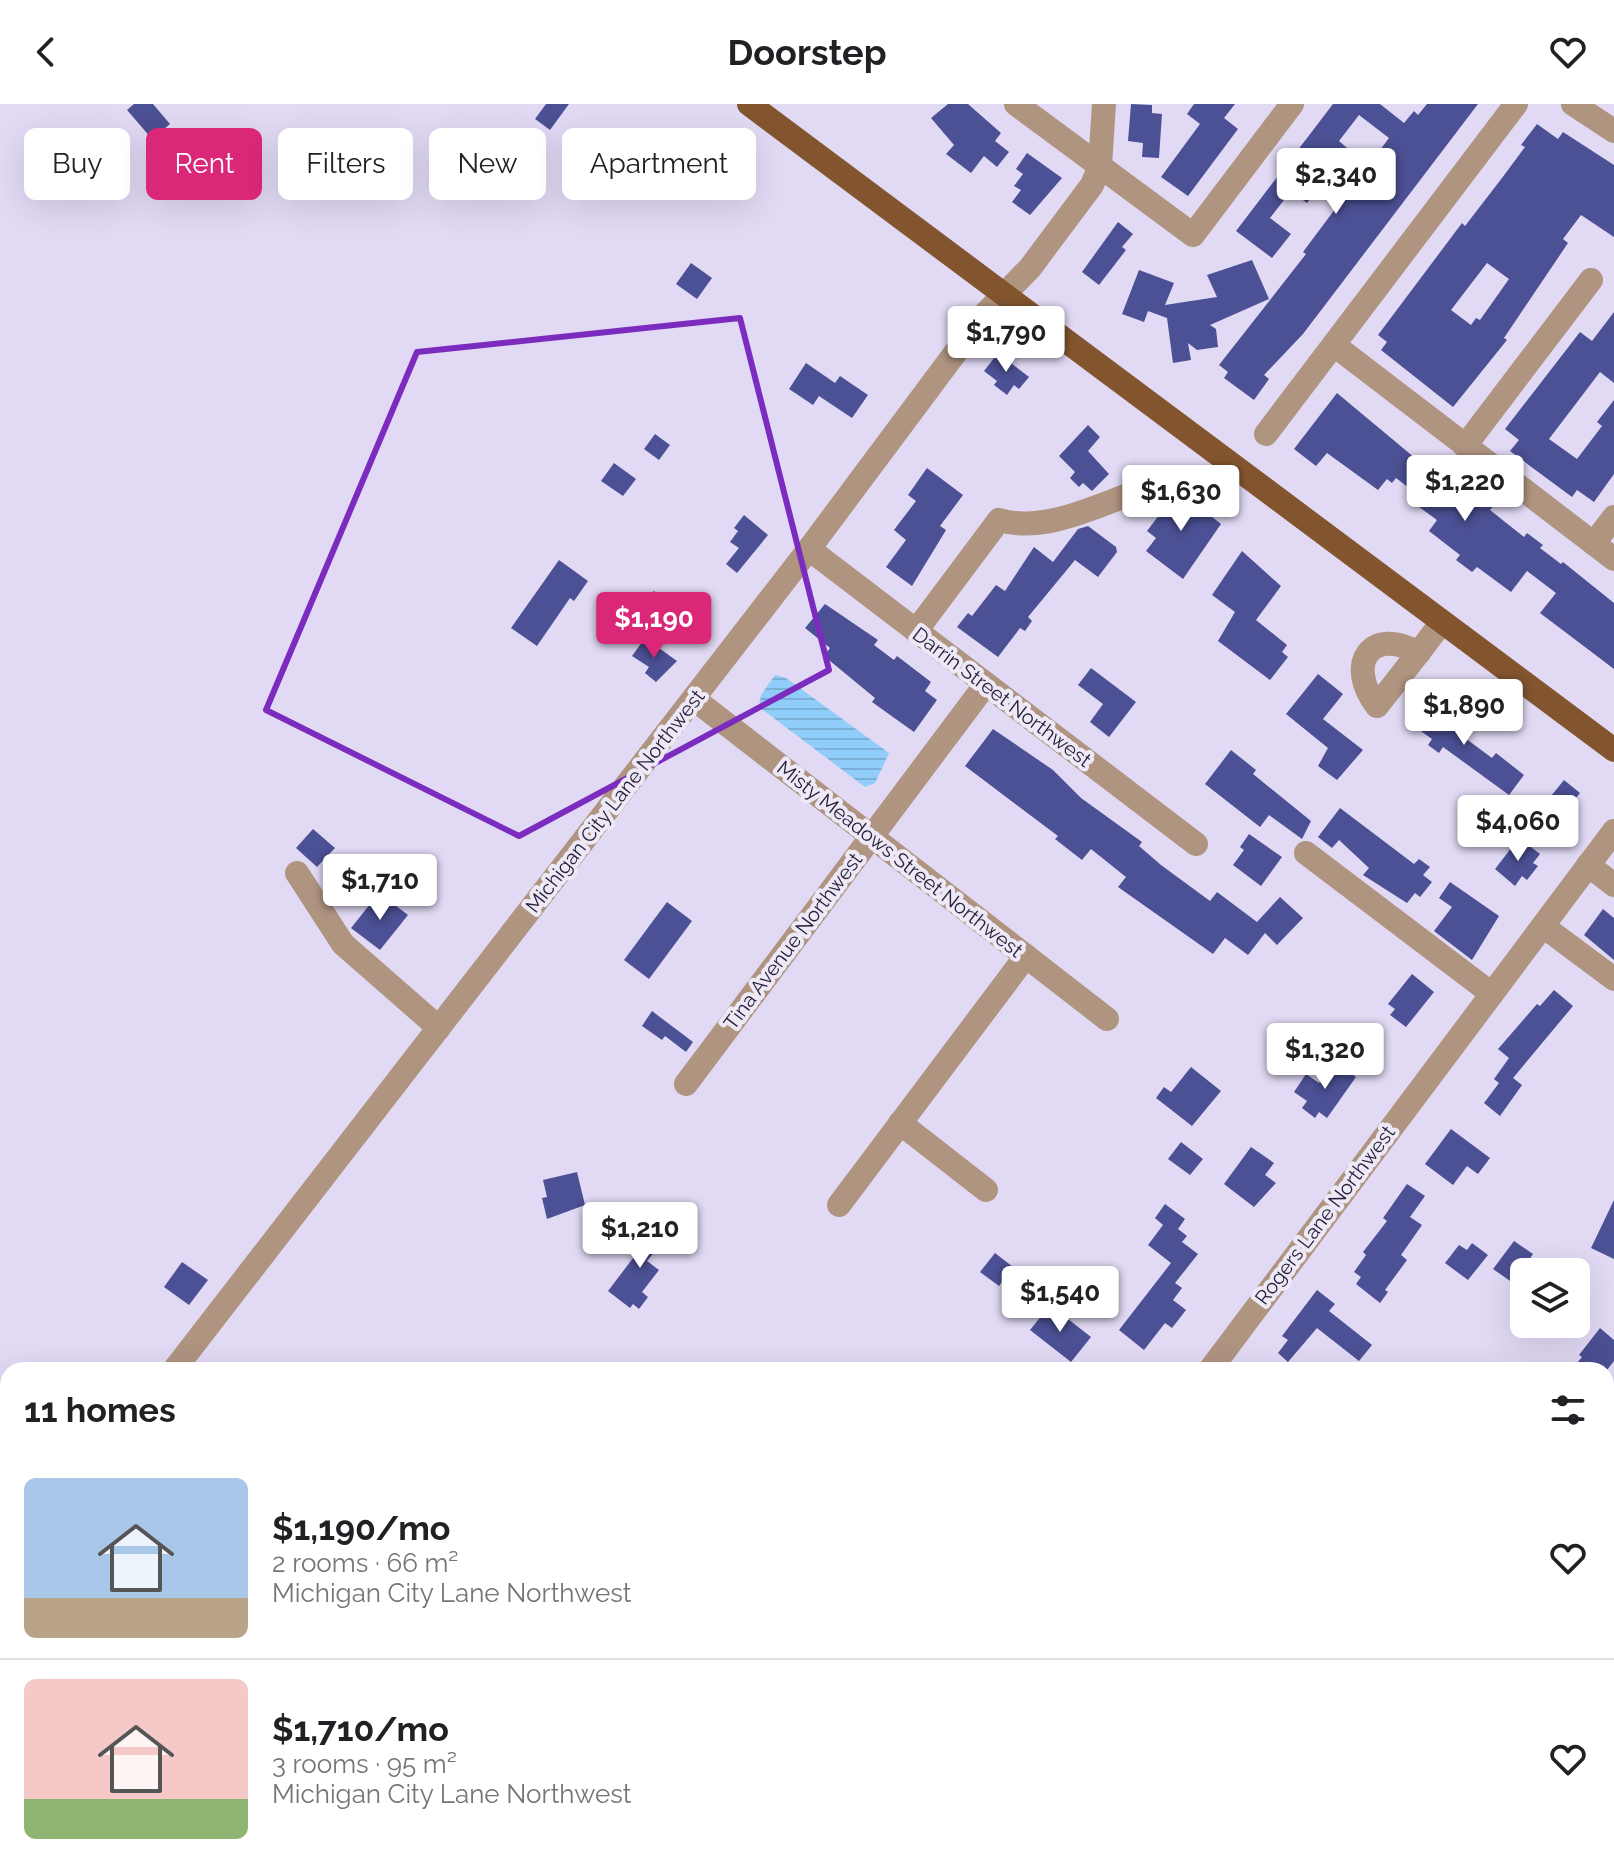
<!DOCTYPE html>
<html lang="en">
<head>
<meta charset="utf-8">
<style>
	body { margin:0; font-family:Raleway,sans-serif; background:#f6f6f6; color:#202124; height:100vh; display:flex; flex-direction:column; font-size:30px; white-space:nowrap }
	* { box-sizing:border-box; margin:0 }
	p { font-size:26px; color:#757577 }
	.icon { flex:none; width:44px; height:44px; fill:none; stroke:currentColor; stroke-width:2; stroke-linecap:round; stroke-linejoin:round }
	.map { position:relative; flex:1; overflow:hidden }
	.side { position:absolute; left:0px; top:1258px; width:1614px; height:514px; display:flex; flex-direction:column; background:#fff; border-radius:24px 24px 0 0; box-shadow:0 8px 32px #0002 }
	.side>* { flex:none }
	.guide { position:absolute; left:24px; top:24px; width:800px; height:72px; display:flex; gap:16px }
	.controls { position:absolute; left:1510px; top:1154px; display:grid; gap:16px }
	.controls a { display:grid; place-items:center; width:80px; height:80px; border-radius:12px; background:#fff; box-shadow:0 8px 32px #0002; font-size:40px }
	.price { position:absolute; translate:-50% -68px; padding:0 18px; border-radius:8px; background:#fff; color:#222; font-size:26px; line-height:52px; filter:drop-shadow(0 2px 4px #0008) }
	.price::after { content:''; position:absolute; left:50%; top:48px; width:24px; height:18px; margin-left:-12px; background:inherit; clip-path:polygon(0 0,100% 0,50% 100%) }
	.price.selected { background:#db2777; color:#fff }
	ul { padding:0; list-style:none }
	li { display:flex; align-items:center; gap:24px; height:200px; padding:0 24px }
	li+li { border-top:2px solid #e0e0e0 }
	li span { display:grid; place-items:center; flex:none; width:224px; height:160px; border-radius:12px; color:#555 }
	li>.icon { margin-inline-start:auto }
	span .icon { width:96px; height:96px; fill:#fffc; stroke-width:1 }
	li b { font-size:34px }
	h2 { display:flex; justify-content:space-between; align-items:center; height:96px; padding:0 24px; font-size:34px }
	.pill { padding:0 28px; border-radius:12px; background:#fff; box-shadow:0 8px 32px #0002; font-size:28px; line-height:72px }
	.pill.selected { background:#db2777; color:#fff }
	header { display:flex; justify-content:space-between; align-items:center; height:104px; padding:0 24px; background:#fff; font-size:36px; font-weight:700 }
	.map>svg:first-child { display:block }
	.water { fill:url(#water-rules) }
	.building { fill:#4c5094; fill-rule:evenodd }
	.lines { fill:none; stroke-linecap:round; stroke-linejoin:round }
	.minor { stroke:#af9480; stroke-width:24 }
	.major { stroke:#83552f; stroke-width:24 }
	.marked { fill:none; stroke:#7b2cbf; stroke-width:6; stroke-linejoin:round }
	.labels { text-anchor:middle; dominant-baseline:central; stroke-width:8; stroke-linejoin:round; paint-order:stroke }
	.street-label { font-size:20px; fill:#261d36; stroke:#ede9f7 }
</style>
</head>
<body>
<header><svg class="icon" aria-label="back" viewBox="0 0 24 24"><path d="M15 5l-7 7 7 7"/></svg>Doorstep<svg class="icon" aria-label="heart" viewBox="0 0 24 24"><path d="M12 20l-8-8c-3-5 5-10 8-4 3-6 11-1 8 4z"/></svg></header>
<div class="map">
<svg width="1614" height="1771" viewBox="0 0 1614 1771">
	<defs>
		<pattern id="water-rules" width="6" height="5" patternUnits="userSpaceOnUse" patternTransform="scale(2)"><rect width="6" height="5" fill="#90cef9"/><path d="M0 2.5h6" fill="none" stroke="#7cb0d6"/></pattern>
	</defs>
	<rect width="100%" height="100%" fill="#e2daf5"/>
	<path class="water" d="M775,571L786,574L889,649L875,679L865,683L759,603L761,591Z"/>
	<g class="building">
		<path d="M134,0H153L170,20L152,35L127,6Z"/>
		<path d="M546,0H569L550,26L535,15Z"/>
		<path d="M948,0H968L1001,29L995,37L1009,48L997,63L984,52L971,69L946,50L954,41L931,14Z"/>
		<path d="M1131,0L1152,1V9L1162,10L1159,54L1142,53L1143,39L1128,37Z"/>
		<path d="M1194,0H1235L1224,14L1238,25L1188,92L1161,73L1200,20L1187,10Z"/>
		<path d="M1333,0H1380L1404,19L1414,7L1418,11L1427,0H1478L1303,230L1264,271L1269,275L1254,296L1224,274L1228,268L1219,261L1306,150L1303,148L1350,85L1330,69L1307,99L1291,87L1270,114L1291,130L1272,154L1236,127ZM1359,11L1389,34L1368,62L1339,37Z"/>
		<path d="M1537,20L1558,35L1563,28L1614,61V133L1581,111L1563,135L1568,139L1504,234L1507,236L1453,303L1381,246L1387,238L1378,231L1462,119L1465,122L1502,74L1525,43L1521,41ZM1487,159L1509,175L1480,216L1476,214L1471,221L1451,206Z"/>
		<path d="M1027,49L1062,74L1030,111L1012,98L1021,86L1014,82L1023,70L1016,65Z"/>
		<path d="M1118,118L1133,130L1122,143L1126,146L1099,181L1082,168Z"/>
		<path d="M1252,156L1269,195L1210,221L1216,225L1218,243L1197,246L1188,239L1191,256L1173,259L1167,214L1148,207L1144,218L1122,210L1139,166L1174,179L1165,201L1217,193L1207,171Z"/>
		<path d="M691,159L712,174L697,195L676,180Z"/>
		<path d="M1614,208V279L1600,268L1549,335L1577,355L1602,322L1597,318L1614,296V370L1594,398L1577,386L1572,393L1510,347L1519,336L1505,325L1580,228L1592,237Z"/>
		<path d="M998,249L1029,273L1019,285L1014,281L1007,291L994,281L997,277L984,267Z"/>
		<path d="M806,259L835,279L840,272L868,291L852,314L819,292L813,301L789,285Z"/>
		<path d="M1337,289L1439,374L1447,363L1462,375L1495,400L1490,406L1524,433L1527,429L1543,441L1540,444L1561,460L1563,458L1614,499V565L1540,509L1556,489L1527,467L1511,488L1477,463L1472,468L1456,456L1460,451L1429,427L1437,416L1415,400L1421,393L1396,374L1392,379L1387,375L1378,386L1327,349L1316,362L1294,345Z"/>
		<path d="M1088,321L1100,333L1088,347L1109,370L1092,387L1083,379L1079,383L1070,374L1075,368L1059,352Z"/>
		<path d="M655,330L670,341L659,356L644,345Z"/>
		<path d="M614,359L636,375L623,392L601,377Z"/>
		<path d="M927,364L963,391L940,422L946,426L912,482L886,463L906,436L894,426L916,397L908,391Z"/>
		<path d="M1174,383L1221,420L1183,475L1146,447L1156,434L1147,427L1166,402L1162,399Z"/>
		<path d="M744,411L768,431L737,469L726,460L739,444L730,438L738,427L734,424Z"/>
		<path d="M1088,422L1116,443L1117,448L1098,473L1075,456L1028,513L1032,517L1025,527L1020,524L998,553L957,523L968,509L972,512L996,481L1005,487L1034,443L1053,458L1078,425Z"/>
		<path d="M1242,447L1281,482L1256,516L1287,541L1282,548L1288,553L1270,576L1218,537L1235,508L1212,491Z"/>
		<path d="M559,456L588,477L574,497L570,494L537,542L511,524Z"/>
		<path d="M654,487L674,503L662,517L642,501Z"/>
		<path d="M825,500L878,536L874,541L894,556L897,552L931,578L925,587L937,596L914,628L872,598L875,594L824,552L830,544L805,524Z"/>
		<path d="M645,534L677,557L656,578L645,569L649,563L632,552Z"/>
		<path d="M1091,564L1136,598L1109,633L1090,618L1103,600L1078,581Z"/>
		<path d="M1318,570L1343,590L1323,615L1363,646L1337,676L1318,662L1328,644L1286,610Z"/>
		<path d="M1423,597L1466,623L1461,631L1492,654L1496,649L1524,671L1509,691L1443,643L1439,649L1428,641L1432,635L1408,618Z"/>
		<path d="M993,625L1053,666L1081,694L1142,738L1139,742L1161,761L1210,797L1217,788L1257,818L1280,793L1303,814L1277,841L1265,829L1248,851L1225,834L1213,850L1118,783L1126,773L1091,745L1082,756L1055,735L1058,732L965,662Z"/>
		<path d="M1231,646L1256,666L1253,670L1311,717L1302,735L1269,711L1260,723L1205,680Z"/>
		<path d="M1564,676L1580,689L1562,712L1568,716L1557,731L1534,713Z"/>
		<path d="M1340,704L1414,760L1419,755L1430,763L1423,771L1432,778L1420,793L1415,789L1407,799L1363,771L1369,764L1339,736L1332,744L1318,733Z"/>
		<path d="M313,725L335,744L317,763L296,744Z"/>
		<path d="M1249,730L1282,753L1261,782L1233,761L1244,746L1240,743Z"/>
		<path d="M1519,734L1540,750L1533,759L1538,762L1527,776L1522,772L1515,782L1495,765Z"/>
		<path d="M1450,778L1499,812L1472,856L1434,827L1452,803L1439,794Z"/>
		<path d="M379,789L408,811L380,846L351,824Z"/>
		<path d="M667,798L692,817L649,875L624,856Z"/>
		<path d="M1603,805L1614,814V856L1584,831Z"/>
		<path d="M1412,870L1434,888L1406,923L1390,911L1395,905L1388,900Z"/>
		<path d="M1554,886L1573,902L1513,974L1522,981L1500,1012L1484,999L1499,979L1494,975L1509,954L1498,945L1537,900L1540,902Z"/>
		<path d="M652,907L693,938L686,948L665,932L662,936L642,922Z"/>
		<path d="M1334,958L1356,973L1327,1014L1319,1008L1315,1014L1302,1004L1307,997L1294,988L1306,970L1319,979Z"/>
		<path d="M1191,963L1221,987L1192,1022L1156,994L1164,983L1171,988Z"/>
		<path d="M1451,1025L1490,1054L1478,1070L1467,1062L1453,1081L1425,1060Z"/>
		<path d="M1181,1038L1203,1055L1190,1071L1168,1055Z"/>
		<path d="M1251,1043L1274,1059L1265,1071L1276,1079L1254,1103L1224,1080Z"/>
		<path d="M577,1068L585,1101L547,1115L542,1094L547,1093L543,1076Z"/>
		<path d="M1407,1080L1425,1092L1410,1113L1422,1121L1401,1151L1407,1156L1385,1186L1388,1188L1380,1199L1356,1180L1361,1173L1354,1168L1366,1151L1363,1148L1387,1117L1383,1114Z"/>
		<path d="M1614,1096V1155L1591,1144Z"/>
		<path d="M1165,1100L1185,1115L1178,1125L1187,1132L1182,1138L1198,1150L1175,1179L1182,1184L1173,1196L1186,1206L1172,1224L1165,1219L1144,1246L1119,1226L1171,1159L1148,1141L1163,1121L1155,1114Z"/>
		<path d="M662,1116L673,1125L647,1157L659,1166L642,1188L648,1193L639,1205L633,1200L630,1204L608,1187Z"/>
		<path d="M1514,1137L1533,1150L1513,1179L1493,1165Z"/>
		<path d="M1472,1139L1488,1151L1468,1176L1445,1159L1459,1141L1467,1146Z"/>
		<path d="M995,1149L1013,1163L999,1182L980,1168Z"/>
		<path d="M182,1158L208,1176L189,1201L164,1183Z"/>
		<path d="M1317,1186L1335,1200L1329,1207L1372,1241L1359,1257L1317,1224L1288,1258L1278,1249L1288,1236L1282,1232Z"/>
		<path d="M1050,1201L1091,1233L1071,1258L1030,1226Z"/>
		<path d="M1600,1224L1614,1236V1257L1607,1266H1586L1577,1259L1582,1253L1579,1251Z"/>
	</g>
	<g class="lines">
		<g class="minor">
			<path d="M1016,0L1193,131L1292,0"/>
			<path d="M1573,0L1614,27"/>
			<path d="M1334,241L1614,455"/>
			<path d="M1266,330L1516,0"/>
			<path d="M1465,342L1591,176"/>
			<path d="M1594,439L1614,413"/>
			<path d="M809,445L1196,740"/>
			<path d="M916,527L999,416C1046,430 1102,399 1147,384"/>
			<path d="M1419,549C1370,521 1345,561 1377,602C1399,574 1421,546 1442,518"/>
			<path d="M694,595L1107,915"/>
			<path d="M1306,749L1492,890"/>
			<path d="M1588,761L1614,781"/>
			<path d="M297,769L343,840L439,924"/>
			<path d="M1543,822L1614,875"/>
			<path d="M686,980L986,580"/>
			<path d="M900,1019L986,1086"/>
			<path d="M839,1101L1026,852"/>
			<path d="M174,1266L809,445L982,213L1030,164L1092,81L1100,62L1104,0"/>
			<path d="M1210,1266L1614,727"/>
			<path d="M1606,1371L1614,1356"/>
			<path d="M0,1493L8,1482"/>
			<path d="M0,1681L8,1688"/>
			<path d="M1606,1710L1614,1699"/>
			<path d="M848,1764L857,1771"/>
			<path d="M48,1771L49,1764"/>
			<path d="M491,1771L496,1764"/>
			<path d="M739,1771L744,1764"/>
			<path d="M1206,1771L1212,1764"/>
			<path d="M1564,1771L1568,1764"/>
		</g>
		<path class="major" d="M749,0L1614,646"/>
	</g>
	<path class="marked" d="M740,214L829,566L519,732L266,606L417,248Z"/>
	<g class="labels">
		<g class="street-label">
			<text transform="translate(1002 593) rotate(37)">Darrin Street Northwest</text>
			<text transform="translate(615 697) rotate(-52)">Michigan City Lane Northwest</text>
			<text transform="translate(900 755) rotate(38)">Misty Meadows Street Northwest</text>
			<text transform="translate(793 837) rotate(-53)">Tina Avenue Northwest</text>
			<text transform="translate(1325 1111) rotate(-53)">Rogers Lane Northwest</text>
		</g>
	</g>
</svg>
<div class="controls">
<a><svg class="icon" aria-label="layers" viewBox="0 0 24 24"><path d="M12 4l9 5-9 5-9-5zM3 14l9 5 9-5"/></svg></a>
</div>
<b class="price" style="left:1336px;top:112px">$2,340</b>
<b class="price" style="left:1006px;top:270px">$1,790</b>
<b class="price" style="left:1465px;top:419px">$1,220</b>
<b class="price" style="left:1181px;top:429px">$1,630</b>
<b class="price selected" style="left:654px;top:556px">$1,190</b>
<b class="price" style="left:1464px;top:643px">$1,890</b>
<b class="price" style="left:1518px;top:759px">$4,060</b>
<b class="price" style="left:380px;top:818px">$1,710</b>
<b class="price" style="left:1325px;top:987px">$1,320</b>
<b class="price" style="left:640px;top:1166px">$1,210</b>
<b class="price" style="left:1060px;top:1230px">$1,540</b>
<div class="guide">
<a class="pill">Buy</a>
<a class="pill selected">Rent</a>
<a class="pill">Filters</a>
<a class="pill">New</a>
<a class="pill">Apartment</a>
</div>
<section class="side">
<h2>11 homes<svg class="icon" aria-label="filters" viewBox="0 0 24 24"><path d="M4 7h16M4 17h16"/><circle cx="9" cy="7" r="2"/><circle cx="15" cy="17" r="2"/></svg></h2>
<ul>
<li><span style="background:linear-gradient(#a9c7e8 75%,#b9a48a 0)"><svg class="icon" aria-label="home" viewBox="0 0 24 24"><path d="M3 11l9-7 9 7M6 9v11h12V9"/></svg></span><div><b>$1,190/mo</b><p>2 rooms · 66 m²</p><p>Michigan City Lane Northwest</p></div><svg class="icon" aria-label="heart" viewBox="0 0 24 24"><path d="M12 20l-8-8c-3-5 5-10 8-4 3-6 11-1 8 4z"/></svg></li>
<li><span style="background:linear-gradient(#f6c9c9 75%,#8fb573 0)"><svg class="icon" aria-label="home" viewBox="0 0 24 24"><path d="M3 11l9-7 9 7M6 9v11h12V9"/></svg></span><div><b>$1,710/mo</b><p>3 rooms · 95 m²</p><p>Michigan City Lane Northwest</p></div><svg class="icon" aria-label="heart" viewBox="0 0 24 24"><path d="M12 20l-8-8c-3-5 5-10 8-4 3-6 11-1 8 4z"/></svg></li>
</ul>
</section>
</div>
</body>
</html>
